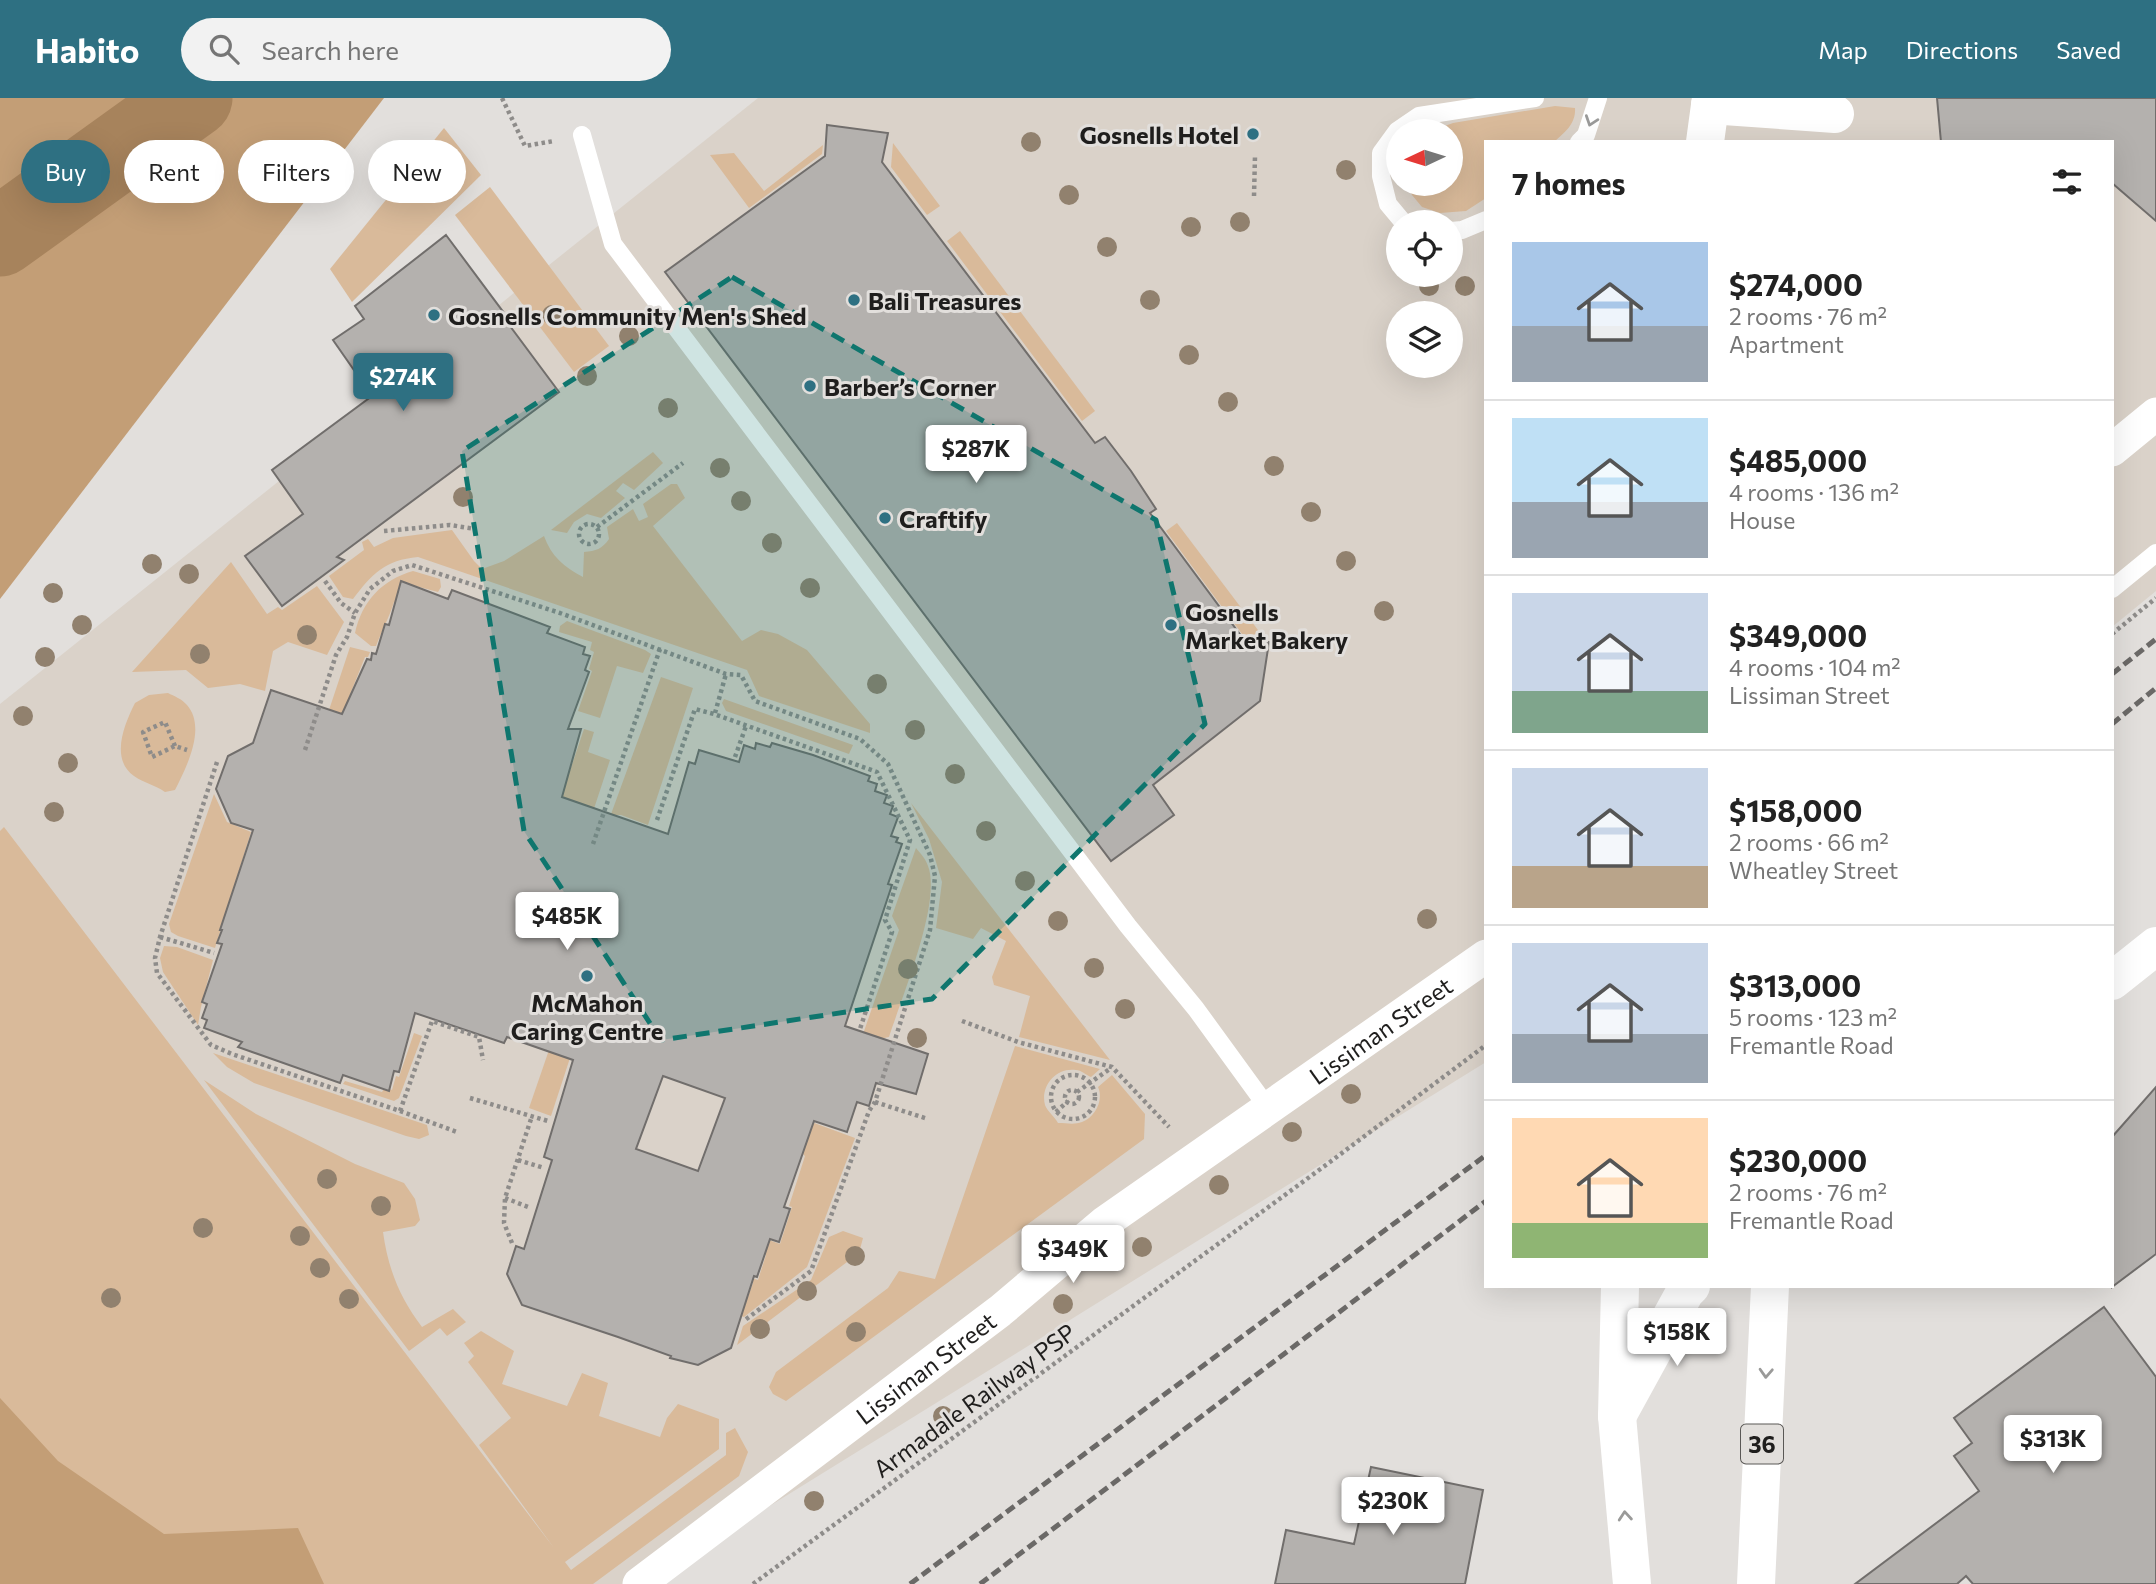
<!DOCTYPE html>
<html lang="en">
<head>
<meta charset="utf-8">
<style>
	body { margin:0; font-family:Commissioner,sans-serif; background:#f2f2f2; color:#222; height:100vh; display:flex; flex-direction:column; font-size:26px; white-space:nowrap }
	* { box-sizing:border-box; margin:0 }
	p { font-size:23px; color:#767676 }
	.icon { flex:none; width:38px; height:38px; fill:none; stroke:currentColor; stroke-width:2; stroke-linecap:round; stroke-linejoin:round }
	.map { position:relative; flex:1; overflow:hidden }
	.details { position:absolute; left:1484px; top:42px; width:630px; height:1148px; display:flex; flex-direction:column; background:#fff; border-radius:0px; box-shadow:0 7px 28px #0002 }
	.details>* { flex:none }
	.guide { position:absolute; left:21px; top:42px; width:665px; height:63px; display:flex; gap:14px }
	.needle { width:46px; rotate:266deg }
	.buttons { position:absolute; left:1386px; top:21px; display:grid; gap:14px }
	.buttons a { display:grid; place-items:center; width:77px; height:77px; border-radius:50%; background:#fff; box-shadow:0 7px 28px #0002; font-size:35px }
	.price { position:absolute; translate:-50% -60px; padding:0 16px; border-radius:7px; background:#fff; color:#222; font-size:23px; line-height:46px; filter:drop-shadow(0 2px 4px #0008) }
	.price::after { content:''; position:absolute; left:50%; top:42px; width:21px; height:16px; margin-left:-10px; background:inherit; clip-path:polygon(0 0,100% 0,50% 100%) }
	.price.current { background:#2e7082; color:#fff }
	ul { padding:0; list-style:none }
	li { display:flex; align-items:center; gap:21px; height:175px; padding:0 28px }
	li+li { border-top:2px solid #e0e0e0 }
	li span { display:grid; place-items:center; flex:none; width:196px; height:140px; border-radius:0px; color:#555 }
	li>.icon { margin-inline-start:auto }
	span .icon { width:84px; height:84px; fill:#fffc; stroke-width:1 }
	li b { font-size:30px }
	h2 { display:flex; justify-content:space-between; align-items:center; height:84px; padding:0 28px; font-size:30px }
	.pill { padding:0 24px; border-radius:32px; background:#fff; box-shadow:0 7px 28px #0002; font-size:24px; line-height:63px }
	.pill.current { background:#2e7082; color:#fff }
	header { display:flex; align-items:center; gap:42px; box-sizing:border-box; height:98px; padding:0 35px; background:#2e7082; color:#fff }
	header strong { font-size:33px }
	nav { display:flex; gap:38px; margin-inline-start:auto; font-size:24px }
	.search { width:490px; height:63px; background:#f2f2f2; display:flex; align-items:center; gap:18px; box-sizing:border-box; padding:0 24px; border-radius:38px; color:#767676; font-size:26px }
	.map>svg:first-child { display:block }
	.built { fill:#dad2c9; fill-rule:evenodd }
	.green { fill:#d9ba9a }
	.forest { fill:#c39e76 }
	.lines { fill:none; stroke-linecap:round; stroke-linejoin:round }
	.river { stroke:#a7835c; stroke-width:79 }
	.building { fill:#b4b1ae; stroke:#716e6c; stroke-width:2; fill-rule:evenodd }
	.path { stroke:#8e8c8a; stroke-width:4.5; stroke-dasharray:3.5 3.5; stroke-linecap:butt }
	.lane { stroke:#fff; stroke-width:18 }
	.street { stroke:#fff; stroke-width:33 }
	.secondary { stroke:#fff; stroke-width:38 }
	.primary { stroke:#fff; stroke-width:38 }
	.rail { stroke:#6b6967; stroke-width:5; stroke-dasharray:10 5; stroke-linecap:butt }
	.tree { fill:#91816e }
	.oneway { stroke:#9a9a99 }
	.marked { fill:#0f766e; fill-opacity:0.2; stroke:#0f766e; stroke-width:5; stroke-dasharray:14 9; stroke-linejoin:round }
	.poi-dot { fill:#2e7082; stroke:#e2dfdc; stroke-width:2.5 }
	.labels { text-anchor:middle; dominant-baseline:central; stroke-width:6; stroke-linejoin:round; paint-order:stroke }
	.shield { fill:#e2dfdc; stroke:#5a5856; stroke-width:2 }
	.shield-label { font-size:23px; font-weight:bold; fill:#1f1e1d }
	.poi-label { font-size:24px; font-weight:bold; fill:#1f1e1d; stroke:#e2dfdc; text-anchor:start }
	.street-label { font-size:24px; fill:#1f1e1d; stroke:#e2dfdc }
</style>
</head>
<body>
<header>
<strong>Habito</strong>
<div class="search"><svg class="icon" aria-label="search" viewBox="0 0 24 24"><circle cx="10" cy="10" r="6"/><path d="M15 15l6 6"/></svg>Search here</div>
<nav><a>Map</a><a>Directions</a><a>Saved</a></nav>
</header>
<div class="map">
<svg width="2156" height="1486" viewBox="0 0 2156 1486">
	<rect width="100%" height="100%" fill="#e2dfdc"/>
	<path class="built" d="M758,0H2156V493L2112,529V44H1486V964L644,1486H519L0,733V606ZM1398,33H1451V86H1398ZM1398,124H1451V177H1398ZM1398,215H1451V268H1398Z"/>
	<g class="green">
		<path d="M1555,8L1575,10C1576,26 1565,34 1554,44H1486V100L1466,113L1440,115L1422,109L1412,97L1407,86H1451V33H1431L1453,25Z"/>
		<path d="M444,30L481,77L352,204L330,171Z"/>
		<path d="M893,45L940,108L927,117L891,69Z"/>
		<path d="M823,47L822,56L749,110L710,57L734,55L764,93Z"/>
		<path d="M490,89L609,248L574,274L455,117Z"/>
		<path d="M960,133L1095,313L1082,323L947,143Z"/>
		<path d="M653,354L663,365L634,392L623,385L616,393L625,400L601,420L587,416L574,424L567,435L551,432Z"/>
		<path d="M671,386H677L685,400L653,428L742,543L761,532L778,536L807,552L870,626V635L759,598L747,572L418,459C385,462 372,476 353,501L343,499L329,478L364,452L362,444L368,441L374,449L393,440L452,432L474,463L482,471L504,463L544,438C551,458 564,469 583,479L584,454C596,453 602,451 609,441L607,429L633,411L639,423L648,419L643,406Z"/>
		<path d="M1177,425L1264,540L1242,536L1166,433Z"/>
		<path d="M231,464L267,516L278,509L282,512L317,488L344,524L327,557L288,544L273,553L265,593L240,586L208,590L186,572L132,574Z"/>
		<path d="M413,473L440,481L441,489L438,494L408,486L396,504H394C389,520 382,532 376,548H371L355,535C362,503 382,482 413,473Z"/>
		<path d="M567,523L645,552L651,556L643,575L617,568L600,620L578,613L592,573L589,571L594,554L590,552L592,544L559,534L560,528Z"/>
		<path d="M350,549L370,554L368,559H365L349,599L351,600L346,614L314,657Z"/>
		<path d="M661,579L693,590L648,727L621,717H616L604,750L599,749Z"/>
		<path d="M168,595C174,598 182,601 187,607C207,630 186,670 175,692L165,694C155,687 144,685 134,678C110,661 124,627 135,605L149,597Z"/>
		<path d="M724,601L853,647L849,656L726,613L722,605Z"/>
		<path d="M584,631L594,634L588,654L610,662L583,744L548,738Z"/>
		<path d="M214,696L227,724L251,734L215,850L178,838L171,834L169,826Z"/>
		<path d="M911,705L1110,962L1019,939L1030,898L994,887L992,879L1006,843L981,830L973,841L936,830L942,784L929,741Z"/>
		<path d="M4,729L554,1450L479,1347L511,1320L468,1264L474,1258L464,1245L481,1233L514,1253L502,1286L567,1308L582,1275L608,1285L599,1318L660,1339L667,1320L678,1306L719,1321V1351L565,1464L571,1472L726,1357V1335L735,1330L748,1354L739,1378L593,1486H0V733Z"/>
		<path d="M916,750C920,755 926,761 928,768C942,804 901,901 889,939L874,942L862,939L899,832L892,818Z"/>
		<path d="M164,848L177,849L213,862L201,909L198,927L163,874L160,860Z"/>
		<path d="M414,935L422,938L399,1000L394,1003L343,986L345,983L382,994L385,989L392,992L396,978L399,979Z"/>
		<path d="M1015,948L1100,971L1091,979C1086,977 1081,972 1076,972C1056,969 1040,988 1045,1007C1047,1013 1055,1019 1058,1025C1067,1025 1074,1027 1082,1024C1095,1019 1104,1002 1098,989L1112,977L1145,1016L1144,1041L786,1303L773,1296L769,1289L776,1274L888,1190L899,1173L935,1181Z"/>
		<path d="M549,952L570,960L551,1018L529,1010Z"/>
		<path d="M213,955L427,1027L429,1037L419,1041L406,1038L254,985L227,969Z"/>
		<path d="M204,982L256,1016L355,1066L404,1085L415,1101L420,1122L415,1128L383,1134C388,1171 400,1200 422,1229L453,1211L466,1224L447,1238L440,1230L409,1253Z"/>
		<path d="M806,1022L855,1040L807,1169L744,1219L741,1218L753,1185L748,1182V1179L758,1182L766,1157L761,1155L766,1141L780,1146L792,1109L789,1108L805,1058L802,1055Z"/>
		<path d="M843,1133L863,1140L859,1155L737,1247L743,1228L811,1182L829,1139Z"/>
	</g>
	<g class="forest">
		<path d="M0,0H384L0,501Z"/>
		<path d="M0,1300L58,1363L164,1436L298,1430L324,1486H0Z"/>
	</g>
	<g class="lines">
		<path class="river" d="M0,139L193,0"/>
	</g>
	<g class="building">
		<path d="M1937,0H2156V123L2112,85V44H1941Z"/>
		<path d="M827,27L888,35L882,64L1095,345L1105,339L1131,373L1156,411L1150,415L1242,539L1269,544L1260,603L1153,687L1174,717L1111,763L665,174L825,58Z"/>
		<path d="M446,137L513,227L510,228L559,294L337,459L344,462L282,508L245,458L303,416L272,372L372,298L333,242L364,221L355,208Z"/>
		<path d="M401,483L448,501L452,492L550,529L547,535L585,549L583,556L590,558L585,572L589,574L568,631H581L562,699L668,736L689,664L695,666L699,652L739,664L744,647L755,651L756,645L770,649L772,645L813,657L870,678L868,683L877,686L875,693L887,697L884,705L893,708L890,716L898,719L891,738L898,740L896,744L902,746L888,786L892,787L845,928L928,956L916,996L876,985L869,1008L857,1004L847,1034L814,1023L784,1109L790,1111L779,1144L770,1141L757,1179L754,1178L731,1250L698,1267L670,1260L671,1258L618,1239L522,1207L507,1176L516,1148L524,1151L552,1062L544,1059L573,962L507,939L504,945L415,915L399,974L394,973L389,993L343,977L340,985L238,949L242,944L204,930L207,922L202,920L207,906L202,904L222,846L217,845L222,832H220L253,732L231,725L216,691L228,658L253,645L271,592L342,616L367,561L371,562L372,555L376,556L385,526L389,527ZM663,978L725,1000L698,1073L636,1051Z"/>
		<path d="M2156,989V1156L2112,1189V1039Z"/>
		<path d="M2104,1209L2156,1279V1486H1973L1966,1478L1957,1486H1855L1979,1393L1954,1358L1972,1345L1954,1320Z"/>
		<path d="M1371,1369L1483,1392L1465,1486H1275L1286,1432L1354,1446Z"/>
	</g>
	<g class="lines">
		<g class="path">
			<path d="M502,0L525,48L554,43"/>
			<path d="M1254,98L1255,58"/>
			<circle cx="589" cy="436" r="10"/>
			<path d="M597,429L683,365"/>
			<path d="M384,433L450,427L475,431"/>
			<path d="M325,483L341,505L355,515"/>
			<path d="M2112,536L2156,500"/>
			<path d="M715,615L726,576"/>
			<path d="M175,648L165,624L143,634L152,659L175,648L187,652"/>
			<path d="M305,652L336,557L347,539L355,515L370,491L393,473L412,467L560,515L726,576L741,577L755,603L860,641L888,666L930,757L935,778L930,832L875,1004L869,1013L811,1173L745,1222"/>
			<path d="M735,659L746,628"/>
			<path d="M217,664L160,839L155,860L157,875L211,947L232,956L400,1013L457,1034"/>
			<path d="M657,722L695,611L714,616L877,674L910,742L885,822L892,834L860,931"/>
			<path d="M593,746L660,551"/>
			<path d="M160,839L214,855"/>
			<path d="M962,923L1018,944L1112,969L1169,1029"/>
			<circle cx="1073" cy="999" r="22"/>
			<circle cx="1072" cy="999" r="7"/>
			<path d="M1077,994L1111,970"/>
			<path d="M470,1000L548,1023"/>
			<path d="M875,1004L928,1021"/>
			<path d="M400,1013L432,923L479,939L483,962"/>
			<path d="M1056,1014L1068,1003"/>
			<path d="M518,1062L544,1070"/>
			<path d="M505,1100L531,1110"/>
			<path d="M512,1145L504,1125L505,1100L532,1018"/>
			<path d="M753,1486L1330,1064L1486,947"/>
		</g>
		<g class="lane">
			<path d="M582,37L613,146L1128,828L1196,911L1268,1010"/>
			<path d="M1579,44L1586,37L1598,0"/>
			<path d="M1403,124L1388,106L1381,78V55L1397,33L1419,18L1535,0"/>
			<path d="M1451,133L1462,132L1486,122"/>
			<path d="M2112,491L2156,455"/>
		</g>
		<g class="street">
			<path d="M2112,352L2156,316"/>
			<path id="s1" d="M639,1486L1000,1213L1104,1125L1486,858"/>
		</g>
		<g class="secondary">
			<path d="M2112,883L2156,848"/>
			<path d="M1617,1318L1685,1194L1691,1188"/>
		</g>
		<g class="primary">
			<path d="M1710,7L1835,16"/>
			<path d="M1705,44L1711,0"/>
			<path d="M1620,1188L1617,1318L1632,1486"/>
			<path d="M1756,1486L1770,1188"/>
		</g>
		<g class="rail">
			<path d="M2112,576L2156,541"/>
			<path d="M2112,626L2156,590"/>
			<path d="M910,1486L1486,1057"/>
			<path d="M980,1486L1486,1103"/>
		</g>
	</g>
	<g class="tree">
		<circle cx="1031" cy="44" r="10"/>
		<circle cx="1346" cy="72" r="10"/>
		<circle cx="1069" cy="97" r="10"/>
		<circle cx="1240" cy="124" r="10"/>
		<circle cx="1191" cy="129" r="10"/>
		<circle cx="1107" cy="149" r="10"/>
		<circle cx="1429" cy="188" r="10"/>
		<circle cx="1465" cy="188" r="10"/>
		<circle cx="1150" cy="202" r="10"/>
		<circle cx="552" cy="217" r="10"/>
		<circle cx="629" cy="238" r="10"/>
		<circle cx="1189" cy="257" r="10"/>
		<circle cx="587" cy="278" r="10"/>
		<circle cx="1228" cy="304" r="10"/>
		<circle cx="668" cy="310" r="10"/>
		<circle cx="1274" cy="368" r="10"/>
		<circle cx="720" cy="370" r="10"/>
		<circle cx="463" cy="399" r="10"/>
		<circle cx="741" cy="403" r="10"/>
		<circle cx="1311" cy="414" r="10"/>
		<circle cx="772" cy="445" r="10"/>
		<circle cx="1346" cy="463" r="10"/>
		<circle cx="152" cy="466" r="10"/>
		<circle cx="189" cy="476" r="10"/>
		<circle cx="810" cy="490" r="10"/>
		<circle cx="53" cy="495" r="10"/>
		<circle cx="1384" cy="513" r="10"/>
		<circle cx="82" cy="527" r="10"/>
		<circle cx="307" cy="537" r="10"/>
		<circle cx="200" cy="556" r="10"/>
		<circle cx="45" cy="559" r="10"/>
		<circle cx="877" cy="586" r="10"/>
		<circle cx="23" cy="618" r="10"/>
		<circle cx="915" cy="632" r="10"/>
		<circle cx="68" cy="665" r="10"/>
		<circle cx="955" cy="676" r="10"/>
		<circle cx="54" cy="714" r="10"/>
		<circle cx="986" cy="733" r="10"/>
		<circle cx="1025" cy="783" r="10"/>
		<circle cx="1427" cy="821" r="10"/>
		<circle cx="1058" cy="823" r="10"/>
		<circle cx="1094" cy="870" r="10"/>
		<circle cx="908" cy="871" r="10"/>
		<circle cx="1125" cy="911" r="10"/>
		<circle cx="917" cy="940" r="10"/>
		<circle cx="1351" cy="996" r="10"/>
		<circle cx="1292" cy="1034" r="10"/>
		<circle cx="327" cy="1081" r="10"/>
		<circle cx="1219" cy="1087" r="10"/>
		<circle cx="381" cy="1108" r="10"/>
		<circle cx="203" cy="1130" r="10"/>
		<circle cx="300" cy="1138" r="10"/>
		<circle cx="1142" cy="1149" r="10"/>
		<circle cx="855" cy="1158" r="10"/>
		<circle cx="320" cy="1170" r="10"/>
		<circle cx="807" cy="1193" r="10"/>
		<circle cx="111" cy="1200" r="10"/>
		<circle cx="349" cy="1201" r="10"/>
		<circle cx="1063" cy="1206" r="10"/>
		<circle cx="760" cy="1231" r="10"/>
		<circle cx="856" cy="1234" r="10"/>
		<circle cx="943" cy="1318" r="10"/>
		<circle cx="814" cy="1403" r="10"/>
	</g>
	<defs><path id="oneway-chevron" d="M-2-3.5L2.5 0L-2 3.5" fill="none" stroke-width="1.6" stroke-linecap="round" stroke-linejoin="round" transform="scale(1.75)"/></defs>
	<g class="oneway">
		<use href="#oneway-chevron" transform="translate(1591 23) rotate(109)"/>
		<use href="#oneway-chevron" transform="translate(1766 1275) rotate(93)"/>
		<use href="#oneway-chevron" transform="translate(1625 1418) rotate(-95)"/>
	</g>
	<path class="marked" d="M732,179L1156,422L1205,626L932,901L661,942L524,733L462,353Z"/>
	<g class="poi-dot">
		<circle cx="1253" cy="36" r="7"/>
		<circle cx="854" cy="202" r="7"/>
		<circle cx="434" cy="217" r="7"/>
		<circle cx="810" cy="288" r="7"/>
		<circle cx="885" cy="420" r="7"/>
		<circle cx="1171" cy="527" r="7"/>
		<circle cx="587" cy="878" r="7"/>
	</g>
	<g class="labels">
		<rect class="shield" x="1741" y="1326.5" width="42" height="39" rx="5"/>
		<g class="shield-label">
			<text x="1762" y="1346">36</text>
		</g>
		<g class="poi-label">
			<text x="1239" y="36" text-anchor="end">Gosnells Hotel</text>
			<text x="868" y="202">Bali Treasures</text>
			<text x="448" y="217">Gosnells Community Men's Shed</text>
			<text x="824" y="288">Barber’s Corner</text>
			<text x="899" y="420">Craftify</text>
			<text x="1185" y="513">Gosnells<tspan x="1185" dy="28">Market Bakery</tspan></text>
			<text x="587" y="904" text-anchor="middle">McMahon<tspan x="587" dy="28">Caring Centre</tspan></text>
		</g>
		<g class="street-label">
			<text stroke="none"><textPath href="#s1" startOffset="926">Lissiman Street</textPath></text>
			<text stroke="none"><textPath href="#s1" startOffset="359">Lissiman Street</textPath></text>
			<text transform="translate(974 1302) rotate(-36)">Armadale Railway PSP</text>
		</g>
	</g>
</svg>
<div class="buttons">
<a><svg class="needle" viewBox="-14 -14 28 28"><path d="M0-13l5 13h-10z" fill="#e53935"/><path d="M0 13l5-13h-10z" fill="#767676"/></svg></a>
<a><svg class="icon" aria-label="locate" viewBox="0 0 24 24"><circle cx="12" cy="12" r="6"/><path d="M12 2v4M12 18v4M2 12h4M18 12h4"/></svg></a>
<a><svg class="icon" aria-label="layers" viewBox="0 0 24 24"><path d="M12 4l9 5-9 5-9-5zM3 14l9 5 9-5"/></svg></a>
</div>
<b class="price current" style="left:403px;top:315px">$274K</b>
<b class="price" style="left:976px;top:387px">$287K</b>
<b class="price" style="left:567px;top:854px">$485K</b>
<b class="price" style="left:1073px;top:1187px">$349K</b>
<b class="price" style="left:1677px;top:1270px">$158K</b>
<b class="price" style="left:2053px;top:1377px">$313K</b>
<b class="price" style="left:1393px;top:1439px">$230K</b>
<div class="guide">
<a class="pill current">Buy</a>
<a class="pill">Rent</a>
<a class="pill">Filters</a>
<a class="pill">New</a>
</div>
<section class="details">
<h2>7 homes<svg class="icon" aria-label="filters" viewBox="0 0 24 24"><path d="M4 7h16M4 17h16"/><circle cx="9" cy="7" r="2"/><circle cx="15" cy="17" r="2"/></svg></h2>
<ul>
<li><span style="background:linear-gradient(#a9c7e8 60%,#9aa5b1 0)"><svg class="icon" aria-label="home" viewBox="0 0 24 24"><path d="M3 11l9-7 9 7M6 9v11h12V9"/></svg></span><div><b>$274,000</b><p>2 rooms · 76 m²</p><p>Apartment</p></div></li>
<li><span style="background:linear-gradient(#bfe0f5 60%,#9aa5b1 0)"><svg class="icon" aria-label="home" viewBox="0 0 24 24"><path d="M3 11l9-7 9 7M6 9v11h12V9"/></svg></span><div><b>$485,000</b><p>4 rooms · 136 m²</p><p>House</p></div></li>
<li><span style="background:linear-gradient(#c9d6e8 70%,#7fa58c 0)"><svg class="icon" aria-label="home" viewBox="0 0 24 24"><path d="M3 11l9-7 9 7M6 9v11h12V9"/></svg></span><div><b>$349,000</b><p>4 rooms · 104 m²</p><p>Lissiman Street</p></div></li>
<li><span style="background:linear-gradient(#c9d6e8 70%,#b9a48a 0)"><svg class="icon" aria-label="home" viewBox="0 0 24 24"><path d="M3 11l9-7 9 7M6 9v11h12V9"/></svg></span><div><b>$158,000</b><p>2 rooms · 66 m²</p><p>Wheatley Street</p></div></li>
<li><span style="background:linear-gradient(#c9d6e8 65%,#9aa5b1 0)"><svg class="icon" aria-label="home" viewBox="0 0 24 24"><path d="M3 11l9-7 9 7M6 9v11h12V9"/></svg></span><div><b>$313,000</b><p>5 rooms · 123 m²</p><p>Fremantle Road</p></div></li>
<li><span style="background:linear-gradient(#ffd9b3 75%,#8fb573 0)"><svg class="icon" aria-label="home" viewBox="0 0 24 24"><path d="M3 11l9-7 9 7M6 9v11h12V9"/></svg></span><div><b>$230,000</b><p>2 rooms · 76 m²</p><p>Fremantle Road</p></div></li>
</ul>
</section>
</div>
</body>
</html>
